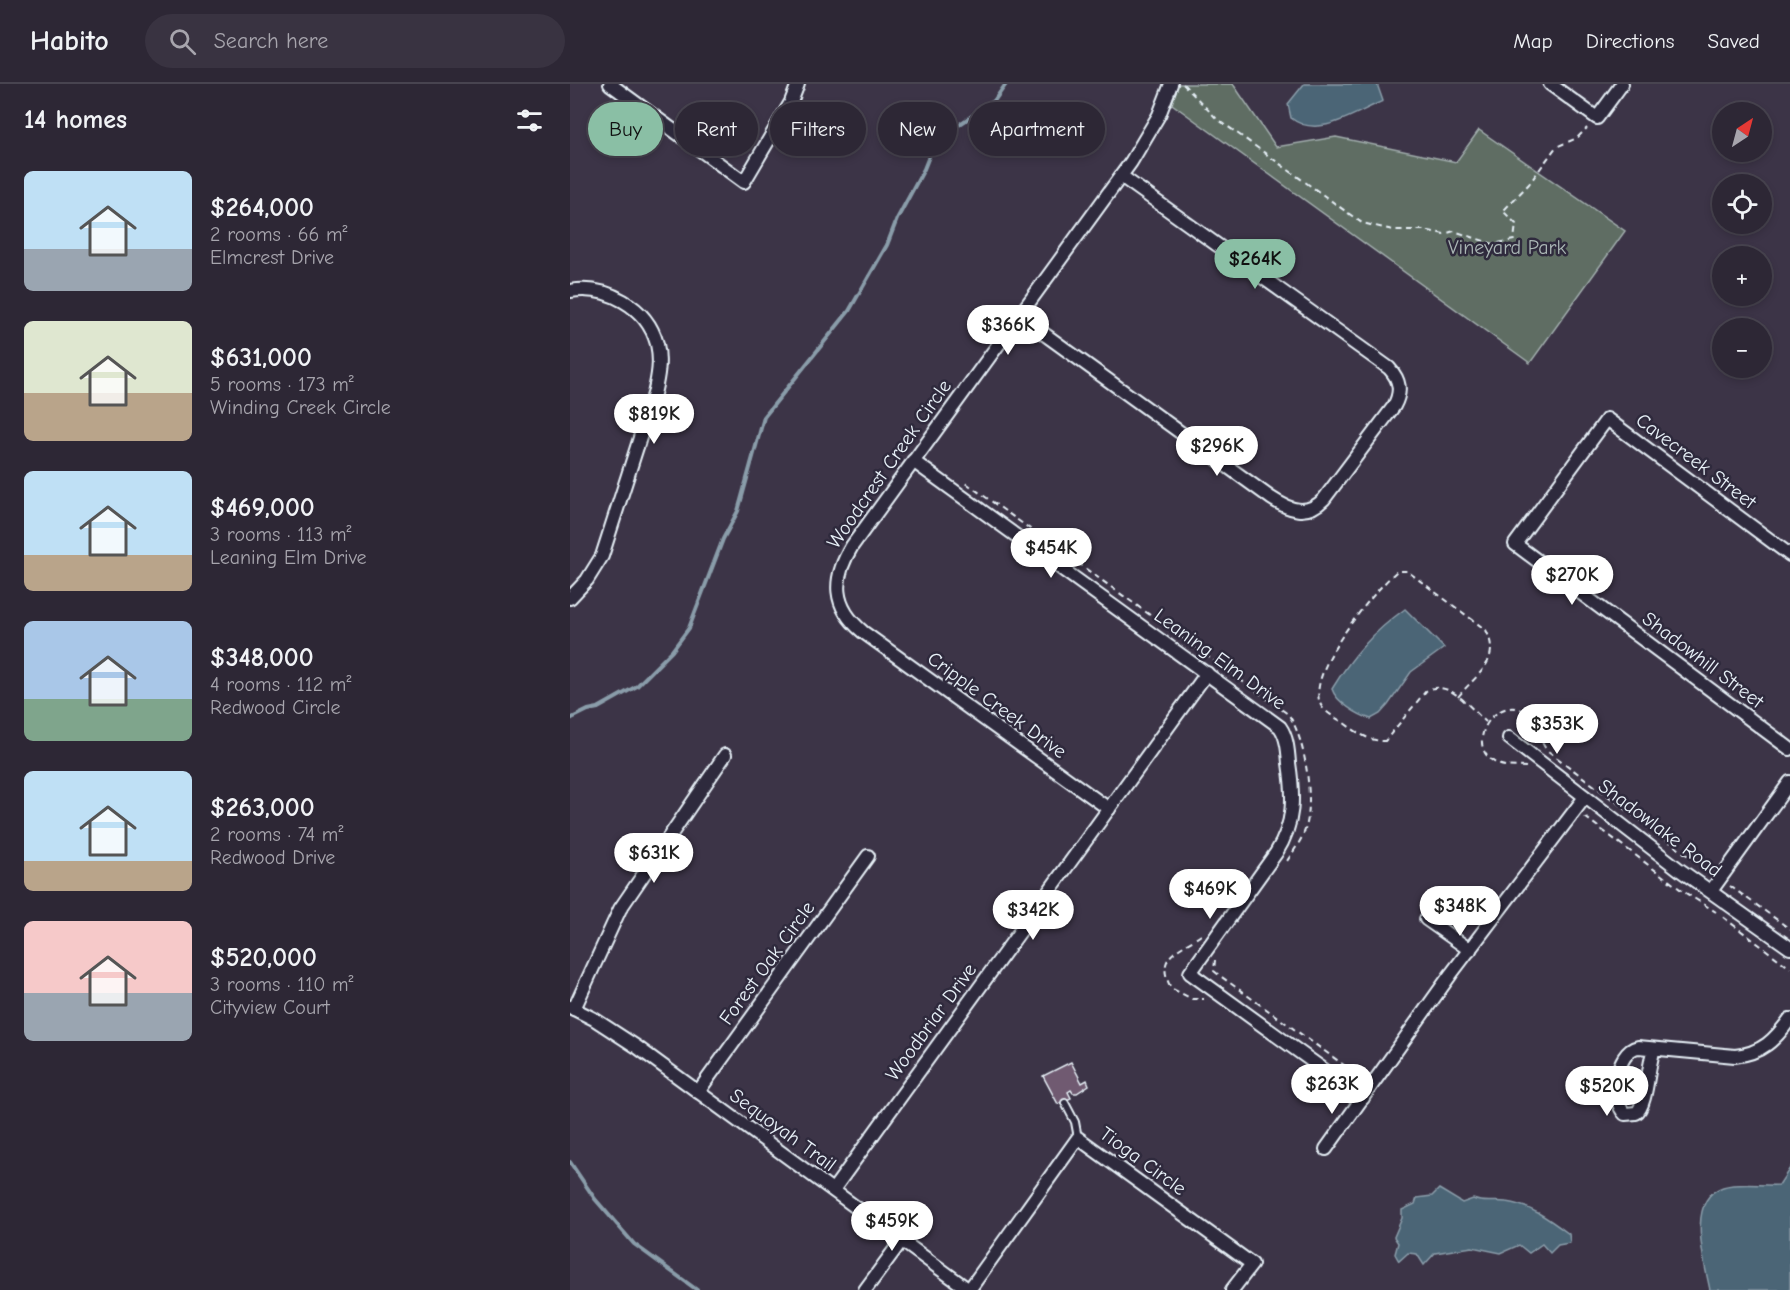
<!DOCTYPE html>
<html lang="en">
<head>
<meta charset="utf-8">
<style>
	body { margin:0; font-family:"Comic Neue",sans-serif; background:#393341; color:#f1f3f6; height:100vh; display:flex; flex-direction:column; font-size:22px; white-space:nowrap }
	* { box-sizing:border-box; margin:0 }
	p { font-size:20px; color:#a7a5ad }
	.icon { flex:none; width:33px; height:33px; fill:none; stroke:currentColor; stroke-width:2; stroke-linecap:round; stroke-linejoin:round }
	.map { position:relative; flex:1; overflow:hidden }
	.sheet { display:flex; flex-direction:column; background:#2d2735; width:570px }
	.sheet>* { flex:none }
	.banner { position:absolute; left:18px; top:18px; width:570px; height:54px; display:flex; gap:12px }
	.needle { width:39px; rotate:36deg }
	.fabs { position:absolute; left:1142px; top:18px; display:grid; gap:12px }
	.fabs a { display:grid; place-items:center; width:60px; height:60px; border-radius:50%; background:#2d2735; box-shadow:0 3px 9px #0003,0 0 0 2px #484450; font-size:30px }
	.price { position:absolute; translate:-50% -51px; padding:0 14px; border-radius:21px; background:#fff; color:#222; font-size:20px; line-height:39px; filter:drop-shadow(0 2px 3px #0008) }
	.price::after { content:''; position:absolute; left:50%; top:36px; width:18px; height:14px; margin-left:-9px; background:inherit; clip-path:polygon(0 0,100% 0,50% 100%) }
	.price.current { background:#8abfa5; color:#111 }
	ul { padding:0; list-style:none }
	li { display:flex; align-items:center; gap:18px; height:150px; padding:0 24px }
	li span { display:grid; place-items:center; flex:none; width:168px; height:120px; border-radius:9px; color:#555 }
	li>.icon { margin-inline-start:auto }
	span .icon { width:72px; height:72px; fill:#fffc; stroke-width:1 }
	li b { font-size:26px }
	h2 { display:flex; justify-content:space-between; align-items:center; height:72px; padding:0 24px; font-size:26px }
	.chip { padding:0 21px; border-radius:27px; background:#2d2735; box-shadow:0 3px 9px #0003,0 0 0 2px #484450; font-size:21px; line-height:54px }
	.chip.current { background:#8abfa5; color:#111 }
	header { display:flex; align-items:center; gap:36px; box-sizing:border-box; height:84px; padding:0 30px; background:#2d2735; border-bottom:2px solid #484450 }
	header strong { font-size:28px }
	nav { display:flex; gap:33px; margin-inline-start:auto; font-size:21px }
	.search { width:420px; height:54px; background:#393341; display:flex; align-items:center; gap:15px; box-sizing:border-box; padding:0 21px; border-radius:33px; color:#a7a5ad; font-size:22px }
	main { display:flex; flex:1; min-height:0 }
	.map>svg:first-child { display:block }
	.green { fill:#5e6d64; stroke:#a3afae; stroke-width:1.5 }
	.water { fill:#4c6576; stroke:#8a9daa; stroke-width:1.5 }
	.lines { fill:none; stroke-linecap:round; stroke-linejoin:round }
	.stream { stroke:#8a9daa; stroke-width:4 }
	.building { fill:#6f5a71; stroke:#e8f1f8; stroke-width:1.5 }
	.lane-casing { stroke:#e8f1f8; stroke-width:10 }
	.street-casing { stroke:#e8f1f8; stroke-width:16 }
	.path { stroke:#e8f1f8; stroke-width:2; stroke-dasharray:6 4.5; stroke-linecap:butt }
	.lane { stroke:#2f2a3d; stroke-width:6 }
	.street { stroke:#2f2a3d; stroke-width:12 }
	.labels { text-anchor:middle; dominant-baseline:central; stroke-width:5; stroke-linejoin:round; paint-order:stroke }
	.park-label { font-size:20px; fill:#aab6b5; stroke:#2f2a3d }
	.street-label { font-size:20px; fill:#e8f1f8; stroke:#2f2a3d }
</style>
</head>
<body>
<header>
<strong>Habito</strong>
<div class="search"><svg class="icon" aria-label="search" viewBox="0 0 24 24"><circle cx="10" cy="10" r="6"/><path d="M15 15l6 6"/></svg>Search here</div>
<nav><a>Map</a><a>Directions</a><a>Saved</a></nav>
</header>
<main>
<section class="sheet">
<h2>14 homes<svg class="icon" aria-label="filters" viewBox="0 0 24 24"><path d="M4 7h16M4 17h16"/><circle cx="9" cy="7" r="2"/><circle cx="15" cy="17" r="2"/></svg></h2>
<ul>
<li><span style="background:linear-gradient(#bfe0f5 65%,#9aa5b1 0)"><svg class="icon" aria-label="home" viewBox="0 0 24 24"><path d="M3 11l9-7 9 7M6 9v11h12V9"/></svg></span><div><b>$264,000</b><p>2 rooms · 66 m²</p><p>Elmcrest Drive</p></div></li>
<li><span style="background:linear-gradient(#dfe7d0 60%,#b9a48a 0)"><svg class="icon" aria-label="home" viewBox="0 0 24 24"><path d="M3 11l9-7 9 7M6 9v11h12V9"/></svg></span><div><b>$631,000</b><p>5 rooms · 173 m²</p><p>Winding Creek Circle</p></div></li>
<li><span style="background:linear-gradient(#bfe0f5 70%,#b9a48a 0)"><svg class="icon" aria-label="home" viewBox="0 0 24 24"><path d="M3 11l9-7 9 7M6 9v11h12V9"/></svg></span><div><b>$469,000</b><p>3 rooms · 113 m²</p><p>Leaning Elm Drive</p></div></li>
<li><span style="background:linear-gradient(#a9c7e8 65%,#7fa58c 0)"><svg class="icon" aria-label="home" viewBox="0 0 24 24"><path d="M3 11l9-7 9 7M6 9v11h12V9"/></svg></span><div><b>$348,000</b><p>4 rooms · 112 m²</p><p>Redwood Circle</p></div></li>
<li><span style="background:linear-gradient(#bfe0f5 75%,#b9a48a 0)"><svg class="icon" aria-label="home" viewBox="0 0 24 24"><path d="M3 11l9-7 9 7M6 9v11h12V9"/></svg></span><div><b>$263,000</b><p>2 rooms · 74 m²</p><p>Redwood Drive</p></div></li>
<li><span style="background:linear-gradient(#f6c9c9 60%,#9aa5b1 0)"><svg class="icon" aria-label="home" viewBox="0 0 24 24"><path d="M3 11l9-7 9 7M6 9v11h12V9"/></svg></span><div><b>$520,000</b><p>3 rooms · 110 m²</p><p>Cityview Court</p></div></li>
</ul>
</section>
<div class="map">
<svg width="1220" height="1206" viewBox="0 0 1220 1206">
	<rect width="100%" height="100%" fill="#3c3447"/>
	<filter id="ink" filterUnits="userSpaceOnUse"><feTurbulence type="fractalNoise" baseFrequency=".0167" numOctaves="2"/><feDisplacementMap in="SourceGraphic" scale="12" xChannelSelector="R" yChannelSelector="G"/><feConvolveMatrix kernelMatrix="1 2 1 2 8 2 1 2 1" color-interpolation-filters="sRGB"/></filter>
	<g filter="url(#ink)">
		<path class="green" d="M608,0H663L706,63L766,53L886,78L909,46L1055,147L960,279L602,20Z"/>
		<g class="water">
			<path d="M734,0H807L813,17C786,28 748,56 721,34L718,20Z"/>
			<path d="M835,525L874,564L841,588L818,621L810,630L801,635C788,631 766,618 762,605C782,572 803,548 835,525Z"/>
			<path d="M1220,1084V1206H1140C1135,1180 1115,1115 1153,1103C1169,1098 1191,1102 1209,1101Z"/>
			<path d="M869,1105L892,1119L903,1115C915,1120 923,1116 936,1118C960,1121 979,1135 999,1150L1000,1159L988,1161L980,1169L972,1160L959,1169L949,1161L931,1169L902,1163L865,1169L854,1181L847,1170L838,1169L829,1177L825,1170L828,1159L824,1153L832,1134V1126L845,1120L847,1114L862,1112Z"/>
		</g>
		<g class="lines">
			<g class="stream">
				<path d="M0,635L18,626L28,624L67,602L102,567L119,544L153,455L168,427L194,333L279,227L317,161L327,135L354,85L365,57L424,17L436,0"/>
				<path d="M0,1078L25,1115L64,1160L127,1206"/>
			</g>
		</g>
		<path class="building" d="M501,978L512,999L517,996L519,1001L507,1009H503L501,1006L498,1008L501,1014L488,1020L473,992Z"/>
		<g class="lines">
			<g class="lane-casing">
				<path id="lane" d="M495,1019L505,1038L508,1054"/>
			</g>
			<g class="street-casing">
				<g id="street">
					<path d="M40,0L174,98L221,18L228,0"/>
					<path d="M980,0L1027,34L1052,0"/>
					<path d="M0,207C36,201 77,222 87,260C91,277 88,293 84,310L32,472L17,496L0,514"/>
					<path d="M448,231L701,414C719,426 737,433 754,415L824,322C832,307 830,296 819,284L551,92"/>
					<path d="M343,377L710,643C717,653 718,666 719,679C724,712 725,739 706,769L620,889L793,1014"/>
					<path d="M1220,471L1037,335L945,460L1220,665"/>
					<path d="M939,654L1110,786L1220,864"/>
					<path d="M539,725L293,548C262,522 262,495 282,462L561,78L589,31L601,0"/>
					<path d="M1141,807L1220,698"/>
					<path d="M856,835L900,866"/>
					<path d="M0,923L24,935L67,963L399,1206"/>
					<path d="M4,925L50,825L155,671"/>
					<path d="M1084,965C1078,980 1077,1022 1066,1029L1055,1030C1040,1016 1045,968 1068,963L1165,972C1192,969 1205,956 1220,935"/>
					<path d="M128,1008L298,772"/>
					<path d="M756,1065L881,890L1015,713"/>
					<path d="M263,1106L637,589"/>
					<path d="M295,1206L332,1156"/>
					<path d="M399,1206L508,1054L682,1180L662,1206"/>
				</g>
			</g>
			<g class="path">
				<path d="M613,0L646,34L792,139L823,146H854L874,150L884,147L923,160L944,156L946,140L933,127L959,100L986,63L1007,54L1017,44"/>
				<path d="M396,399L718,630C735,653 743,711 737,739C734,753 725,765 717,777"/>
				<path d="M888,613C906,590 932,578 916,546L837,487H827C805,506 731,592 752,623C756,629 768,635 774,639C788,649 798,657 815,657L856,607C879,594 900,624 916,638"/>
				<path d="M956,683C947,682 937,684 928,680C890,663 927,605 959,630C970,639 967,656 978,667L1141,789"/>
				<path d="M1015,733L1114,808L1146,828"/>
				<path d="M1160,802L1220,845"/>
				<path d="M1153,833L1220,884"/>
				<path d="M631,851C609,867 584,871 601,904L622,915H634"/>
				<path d="M645,876L644,887L649,891L785,989V993"/>
			</g>
			<use href="#lane" class="lane"/>
			<use href="#street" class="street"/>
		</g>
	</g>
	<g class="labels">
		<g class="park-label">
			<text x="937" y="163">Vineyard Park</text>
		</g>
		<g class="street-label">
			<text transform="translate(1126 377) rotate(37)">Cavecreek Street</text>
			<text transform="translate(319 380) rotate(-55)">Woodcrest Creek Circle</text>
			<text transform="translate(650 575) rotate(36)">Leaning Elm Drive</text>
			<text transform="translate(1133 576) rotate(37)">Shadowhill Street</text>
			<text transform="translate(427 621) rotate(36)">Cripple Creek Drive</text>
			<text transform="translate(1090 744) rotate(37)">Shadowlake Road</text>
			<text transform="translate(197 879) rotate(-54)">Forest Oak Circle</text>
			<text transform="translate(361 938) rotate(-54)">Woodbriar Drive</text>
			<text transform="translate(213 1046) rotate(36)">Sequoyah Trail</text>
			<text transform="translate(573 1077) rotate(36)">Tioga Circle</text>
		</g>
	</g>
</svg>
<div class="fabs">
<a><svg class="needle" viewBox="-14 -14 28 28"><path d="M0-13l5 13h-10z" fill="#e53935"/><path d="M0 13l5-13h-10z" fill="#a7a5ad"/></svg></a>
<a><svg class="icon" aria-label="locate" viewBox="0 0 24 24"><circle cx="12" cy="12" r="6"/><path d="M12 2v4M12 18v4M2 12h4M18 12h4"/></svg></a>
<a>+</a>
<a>−</a>
</div>
<b class="price current" style="left:685px;top:206px">$264K</b>
<b class="price" style="left:438px;top:272px">$366K</b>
<b class="price" style="left:84px;top:361px">$819K</b>
<b class="price" style="left:647px;top:393px">$296K</b>
<b class="price" style="left:481px;top:495px">$454K</b>
<b class="price" style="left:1002px;top:522px">$270K</b>
<b class="price" style="left:987px;top:671px">$353K</b>
<b class="price" style="left:84px;top:800px">$631K</b>
<b class="price" style="left:640px;top:836px">$469K</b>
<b class="price" style="left:890px;top:853px">$348K</b>
<b class="price" style="left:463px;top:857px">$342K</b>
<b class="price" style="left:762px;top:1031px">$263K</b>
<b class="price" style="left:1037px;top:1033px">$520K</b>
<b class="price" style="left:322px;top:1168px">$459K</b>
<div class="banner">
<a class="chip current">Buy</a>
<a class="chip">Rent</a>
<a class="chip">Filters</a>
<a class="chip">New</a>
<a class="chip">Apartment</a>
</div>
</div>
</main>
</body>
</html>
